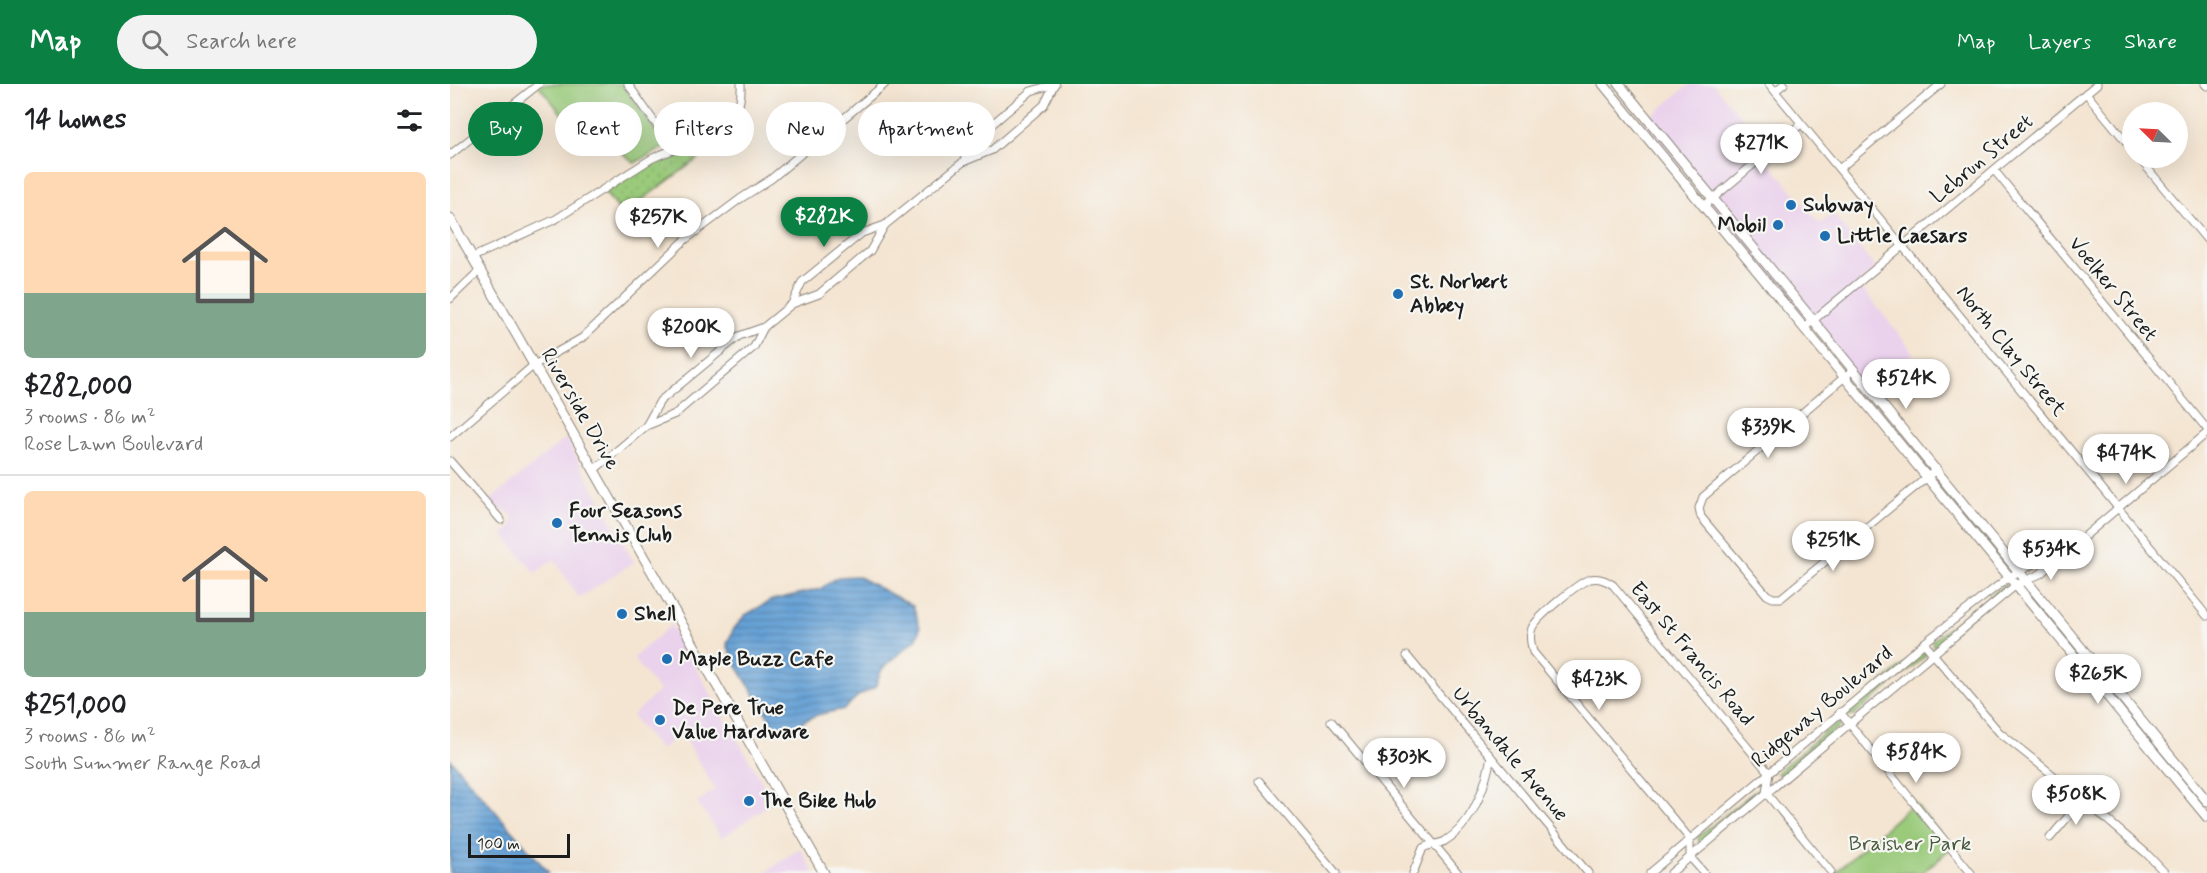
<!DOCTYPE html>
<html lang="en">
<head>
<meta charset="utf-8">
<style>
	body { margin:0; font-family:Mynerve,sans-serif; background:#f2f2f2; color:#202124; height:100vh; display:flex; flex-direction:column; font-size:22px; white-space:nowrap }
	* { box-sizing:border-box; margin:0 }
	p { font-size:20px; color:#757577 }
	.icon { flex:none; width:33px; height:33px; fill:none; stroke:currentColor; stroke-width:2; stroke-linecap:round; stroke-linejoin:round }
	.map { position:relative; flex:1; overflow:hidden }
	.panel { display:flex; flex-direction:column; background:#fff; width:450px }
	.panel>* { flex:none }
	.hud { position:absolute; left:18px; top:18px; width:570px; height:54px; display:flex; gap:12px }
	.needle { width:39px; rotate:294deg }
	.tools { position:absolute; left:1672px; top:18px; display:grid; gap:12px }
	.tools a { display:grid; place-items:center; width:66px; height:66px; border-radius:50%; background:#fff; box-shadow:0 6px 24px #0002; font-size:30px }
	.scale { position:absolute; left:18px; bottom:15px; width:102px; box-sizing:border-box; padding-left:6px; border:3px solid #1c1c1c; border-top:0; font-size:16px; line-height:21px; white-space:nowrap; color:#1c1c1c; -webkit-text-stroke:4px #f6f6f2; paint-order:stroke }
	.price { position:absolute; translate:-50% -51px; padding:0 14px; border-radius:21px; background:#fff; color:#222; font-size:20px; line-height:39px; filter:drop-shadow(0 2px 3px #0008) }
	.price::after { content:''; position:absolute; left:50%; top:36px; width:18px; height:14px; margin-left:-9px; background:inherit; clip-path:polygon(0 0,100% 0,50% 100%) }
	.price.on { background:#0b8043; color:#fff }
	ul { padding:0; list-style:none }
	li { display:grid; align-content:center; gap:12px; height:318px; padding:0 24px }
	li+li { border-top:2px solid #e0e0e0 }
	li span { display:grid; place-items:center; height:186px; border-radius:9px; color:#555 }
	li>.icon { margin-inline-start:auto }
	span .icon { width:108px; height:108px; fill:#fffc; stroke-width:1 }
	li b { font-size:26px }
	h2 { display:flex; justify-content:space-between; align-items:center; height:72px; padding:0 24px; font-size:26px }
	.chip { padding:0 21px; border-radius:27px; background:#fff; box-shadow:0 6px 24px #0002; font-size:21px; line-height:54px }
	.chip.on { background:#0b8043; color:#fff }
	header { display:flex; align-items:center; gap:36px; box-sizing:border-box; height:84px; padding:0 30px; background:#0b8043; color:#fff }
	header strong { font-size:28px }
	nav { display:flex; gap:33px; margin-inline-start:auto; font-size:21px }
	.search { width:420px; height:54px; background:#f2f2f2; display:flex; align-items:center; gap:15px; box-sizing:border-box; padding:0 21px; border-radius:33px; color:#757577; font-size:22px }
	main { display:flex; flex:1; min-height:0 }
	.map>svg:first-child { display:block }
	.built { fill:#ead1ec }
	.grass { fill:url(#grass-dots); stroke:#5b734b; stroke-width:1.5 }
	.green { fill:#9aca7a; stroke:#5b734b; stroke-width:1.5 }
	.water { fill:url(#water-rules); stroke:#405e78; stroke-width:1.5 }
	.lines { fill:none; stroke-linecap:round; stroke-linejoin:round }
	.minor-casing { stroke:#888077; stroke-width:9 }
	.major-casing { stroke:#888077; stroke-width:11 }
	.minor { stroke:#fff; stroke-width:7 }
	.major { stroke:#fff; stroke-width:9 }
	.poi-dot { fill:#1f6fb2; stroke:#f6f6f2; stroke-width:2 }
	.labels { text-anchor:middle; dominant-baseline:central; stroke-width:4.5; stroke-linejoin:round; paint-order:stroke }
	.street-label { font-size:21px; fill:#1c1c1c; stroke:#f6f6f2 }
	.poi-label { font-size:21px; font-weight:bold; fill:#1c1c1c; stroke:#f6f6f2; text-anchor:start }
	.park-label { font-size:21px; fill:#48593d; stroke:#f6f6f2 }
</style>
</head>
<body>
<header>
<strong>Map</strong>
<div class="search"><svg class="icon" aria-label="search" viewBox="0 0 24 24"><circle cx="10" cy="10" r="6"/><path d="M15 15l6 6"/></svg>Search here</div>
<nav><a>Map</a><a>Layers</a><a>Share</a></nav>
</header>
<main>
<section class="panel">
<h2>14 homes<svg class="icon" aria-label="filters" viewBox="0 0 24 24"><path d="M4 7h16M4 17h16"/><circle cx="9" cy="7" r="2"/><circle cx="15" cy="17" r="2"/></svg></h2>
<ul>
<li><span style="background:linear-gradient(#ffd9b3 65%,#7fa58c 0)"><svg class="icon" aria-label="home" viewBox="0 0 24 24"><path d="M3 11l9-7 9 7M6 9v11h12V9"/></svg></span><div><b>$282,000</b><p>3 rooms · 86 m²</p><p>Rose Lawn Boulevard</p></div></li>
<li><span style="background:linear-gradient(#ffd9b3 65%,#7fa58c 0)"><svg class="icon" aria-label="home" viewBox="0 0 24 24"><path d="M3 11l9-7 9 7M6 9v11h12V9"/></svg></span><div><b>$251,000</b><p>3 rooms · 86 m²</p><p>South Summer Range Road</p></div></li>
</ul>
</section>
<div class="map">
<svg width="1757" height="789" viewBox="0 0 1757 789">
	<defs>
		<pattern id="grass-dots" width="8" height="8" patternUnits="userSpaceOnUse" patternTransform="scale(1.5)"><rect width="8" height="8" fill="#9aca7a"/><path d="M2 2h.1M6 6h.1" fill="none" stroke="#84ad69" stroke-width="1.8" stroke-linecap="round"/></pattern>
		<pattern id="water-rules" width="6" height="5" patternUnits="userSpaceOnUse" patternTransform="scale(1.5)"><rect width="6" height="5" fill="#65a0d5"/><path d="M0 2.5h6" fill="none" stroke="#5282ac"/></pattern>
	</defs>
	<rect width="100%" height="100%" fill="#f6f6f2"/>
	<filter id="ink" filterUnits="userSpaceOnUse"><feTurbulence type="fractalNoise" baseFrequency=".0167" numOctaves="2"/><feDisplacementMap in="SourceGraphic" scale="12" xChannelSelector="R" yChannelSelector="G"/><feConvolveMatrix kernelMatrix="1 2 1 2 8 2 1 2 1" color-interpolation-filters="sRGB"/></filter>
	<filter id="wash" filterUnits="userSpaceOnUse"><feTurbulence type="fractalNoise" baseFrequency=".008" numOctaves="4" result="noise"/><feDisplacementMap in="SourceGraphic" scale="24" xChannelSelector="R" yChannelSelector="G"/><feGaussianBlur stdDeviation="1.35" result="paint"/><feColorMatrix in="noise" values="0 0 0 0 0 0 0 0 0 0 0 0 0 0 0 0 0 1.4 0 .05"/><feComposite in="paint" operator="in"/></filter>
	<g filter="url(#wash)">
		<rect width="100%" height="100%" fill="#f4e5d2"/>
		<g class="built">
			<path d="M1240,0H1263L1320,67L1314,72L1370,140L1383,130L1426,185L1409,200L1464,269L1416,308L1194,38Z"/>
			<path d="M116,354L184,478L129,514L104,475L85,489L53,450L60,445L64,436L61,430L45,422L40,416Z"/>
			<path d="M221,541L323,717L272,754L247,719L265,705L231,649L210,666L182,632L209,607L183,574Z"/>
			<path d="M350,764L364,789H315Z"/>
		</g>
		<g class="grass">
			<path d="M264,63L173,130L155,109C187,83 222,65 264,63Z"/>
			<path d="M1554,501H1556L1555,504L1486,562H1483L1482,557Z"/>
			<path d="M1471,566L1476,568L1475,572L1403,632H1399V627Z"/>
			<path d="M1390,636L1392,638L1391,641L1332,691L1327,690L1328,687Z"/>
			<path d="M1306,706L1309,708L1308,711L1252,758H1249L1248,753Z"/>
		</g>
		<g class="green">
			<path d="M92,0H172L217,62L184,79L171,68L156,61L146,50L130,42L112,30L89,2Z"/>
			<path d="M1464,718L1501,764L1472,789H1385Z"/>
		</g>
		<g class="water">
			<path d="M407,492L463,522L470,544L467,554L432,585L425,603L408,612L394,625L367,631L343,642L326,645L283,576L277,560L283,546L295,531L322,516L370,505L388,493Z"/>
			<path d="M0,675L13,690L99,789H0Z"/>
		</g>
	</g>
	<g filter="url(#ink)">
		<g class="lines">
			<g class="minor-casing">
				<g id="minor">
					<path d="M178,0L224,66"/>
					<path d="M1319,0L1757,532"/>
					<path d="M1755,0L1757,2"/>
					<path d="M1325,7L1334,0"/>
					<path d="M1636,9L1683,66"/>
					<path d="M0,71L89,0"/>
					<path d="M1689,74L1757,156"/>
					<path d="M513,78L542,66L594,21L604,1"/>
					<path d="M1389,85L1491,0"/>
					<path d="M1544,86L1757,345"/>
					<path d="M1254,122L1351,40"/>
					<path d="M23,173L106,135L201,75C211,70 221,66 232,64C244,61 257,61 268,54C285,42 292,19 291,0"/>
					<path d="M0,215L30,186"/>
					<path d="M342,220L369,210L420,167L435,141"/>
					<path d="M1354,244L1647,0"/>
					<path d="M1404,285L1253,413L1249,424L1251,433L1317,511L1323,514H1331L1487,385"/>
					<path d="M196,342L225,330L304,263L314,243"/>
					<path d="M0,353L84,281L132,254L235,156L290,115L321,95L435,0"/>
					<path d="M0,377L51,436"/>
					<path d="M144,386L196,342L210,317L289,252L314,243L342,220L352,198L412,149L435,141L513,78L526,54L581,7L605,0"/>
					<path d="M1474,559L1549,648L1633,715L1697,770L1715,789"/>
					<path d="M957,572L1138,789"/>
					<path d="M1390,628L1521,789"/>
					<path d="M881,637L1008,789"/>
					<path d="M809,697L886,789"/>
					<path d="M1600,754L1633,715"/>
					<path d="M963,789L973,764C979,760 988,761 995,757C1023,740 1035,704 1041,673"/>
					<path d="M1200,789L1474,559L1559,493L1587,478L1608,472"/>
					<path d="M1221,789L1566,501L1590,490L1757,349"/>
					<path d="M1254,789L1240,773V755L1083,568C1081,560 1079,552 1082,544C1087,533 1129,498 1140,495C1149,493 1156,496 1163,501L1319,689L1316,709L1381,788"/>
				</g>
			</g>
			<g class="major-casing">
				<g id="major">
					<path d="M1153,0L1757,733"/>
					<path d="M1169,0L1757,717"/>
					<path d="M0,134L374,789"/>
				</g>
			</g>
			<use href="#minor" class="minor"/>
			<use href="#major" class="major"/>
		</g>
	</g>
	<g class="poi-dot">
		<circle cx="1341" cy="121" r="6"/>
		<circle cx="1328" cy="141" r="6"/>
		<circle cx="1375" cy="152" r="6"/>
		<circle cx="948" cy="210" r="6"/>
		<circle cx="107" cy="439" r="6"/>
		<circle cx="172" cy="530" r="6"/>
		<circle cx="217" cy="575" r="6"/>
		<circle cx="210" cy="636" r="6"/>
		<circle cx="299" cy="717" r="6"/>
	</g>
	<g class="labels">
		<g class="street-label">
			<text transform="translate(1532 75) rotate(-40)">Lebrun Street</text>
			<text transform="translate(1663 205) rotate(51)">Voelker Street</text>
			<text transform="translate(1561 267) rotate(51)">North Clay Street</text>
			<text transform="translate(130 325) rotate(60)">Riverside Drive</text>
			<text transform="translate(1242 570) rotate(50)">East St Francis Road</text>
			<text transform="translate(1372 623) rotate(-40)">Ridgeway Boulevard</text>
			<text transform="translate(1060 670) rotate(50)">Urbandale Avenue</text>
		</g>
		<g class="poi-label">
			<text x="1353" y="121">Subway</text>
			<text x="1316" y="141" text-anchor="end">Mobil</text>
			<text x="1387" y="152">Little Caesars</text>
			<text x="960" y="198">St. Norbert<tspan x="960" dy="24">Abbey</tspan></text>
			<text x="119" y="427">Four Seasons<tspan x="119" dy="24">Tennis Club</tspan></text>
			<text x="184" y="530">Shell</text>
			<text x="229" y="575">Maple Buzz Cafe</text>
			<text x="222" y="624">De Pere True<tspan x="222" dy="24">Value Hardware</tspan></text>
			<text x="311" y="717">The Bike Hub</text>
		</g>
		<g class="park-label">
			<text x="1460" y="760">Braisher Park</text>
		</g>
	</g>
</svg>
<div class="tools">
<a><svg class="needle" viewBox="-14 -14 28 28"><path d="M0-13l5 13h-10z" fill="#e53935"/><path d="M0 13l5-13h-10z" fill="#757577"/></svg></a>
</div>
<div class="scale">100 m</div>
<b class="price" style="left:1311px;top:91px">$271K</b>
<b class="price on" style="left:374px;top:164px">$282K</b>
<b class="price" style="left:208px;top:165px">$257K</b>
<b class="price" style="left:241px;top:275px">$200K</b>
<b class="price" style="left:1456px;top:326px">$524K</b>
<b class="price" style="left:1318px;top:375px">$339K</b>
<b class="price" style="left:1676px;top:401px">$474K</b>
<b class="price" style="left:1383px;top:488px">$251K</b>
<b class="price" style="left:1601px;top:497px">$534K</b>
<b class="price" style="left:1648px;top:621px">$265K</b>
<b class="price" style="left:1149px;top:627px">$423K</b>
<b class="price" style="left:1466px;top:700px">$584K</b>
<b class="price" style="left:954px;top:705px">$303K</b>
<b class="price" style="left:1626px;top:742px">$508K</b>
<div class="hud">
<a class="chip on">Buy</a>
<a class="chip">Rent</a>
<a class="chip">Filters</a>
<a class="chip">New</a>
<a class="chip">Apartment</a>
</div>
</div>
</main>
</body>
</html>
